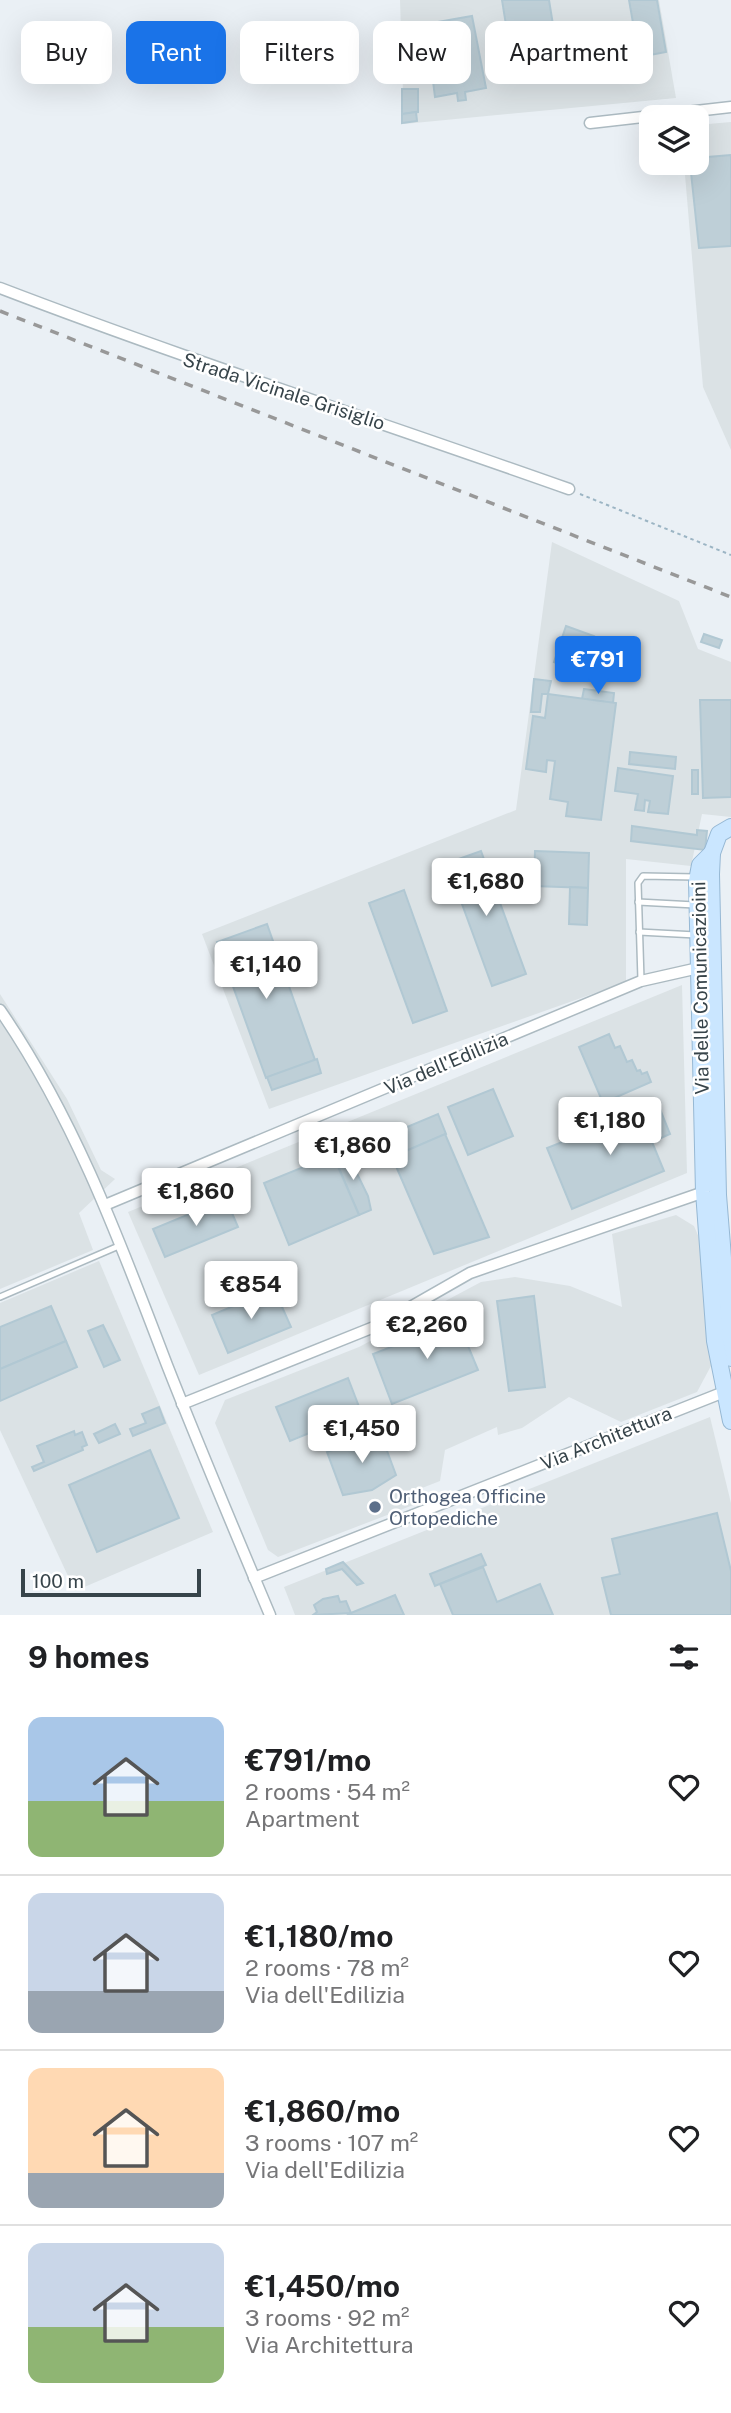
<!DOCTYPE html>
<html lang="en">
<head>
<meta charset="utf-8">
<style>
	body { margin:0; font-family:"Public Sans",sans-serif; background:#f6f6f6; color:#202124; height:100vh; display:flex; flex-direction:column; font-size:26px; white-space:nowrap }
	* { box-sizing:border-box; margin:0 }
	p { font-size:23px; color:#757577 }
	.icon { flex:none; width:38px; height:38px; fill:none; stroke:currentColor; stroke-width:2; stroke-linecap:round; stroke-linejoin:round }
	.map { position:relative; height:1615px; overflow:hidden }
	.side { display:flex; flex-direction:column; background:#fff; flex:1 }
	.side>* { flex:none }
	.hud { position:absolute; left:21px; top:21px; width:690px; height:63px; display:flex; gap:14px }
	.controls { position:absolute; left:639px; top:105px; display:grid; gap:14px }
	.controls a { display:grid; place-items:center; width:70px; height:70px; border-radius:14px; background:#fff; box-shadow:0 7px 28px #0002; font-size:35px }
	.scale { position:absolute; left:21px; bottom:18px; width:180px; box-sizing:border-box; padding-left:7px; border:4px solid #37444a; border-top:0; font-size:19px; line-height:24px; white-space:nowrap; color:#37444a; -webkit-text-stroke:5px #fff; paint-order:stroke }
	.price { position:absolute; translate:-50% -60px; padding:0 16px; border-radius:7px; background:#fff; color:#222; font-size:23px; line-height:46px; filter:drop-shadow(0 2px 4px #0008) }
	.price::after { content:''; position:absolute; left:50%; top:42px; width:21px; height:16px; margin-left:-10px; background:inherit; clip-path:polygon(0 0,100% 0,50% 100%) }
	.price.current { background:#1a73e8; color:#fff }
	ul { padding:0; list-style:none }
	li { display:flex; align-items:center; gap:21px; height:175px; padding:0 28px }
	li+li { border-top:2px solid #e0e0e0 }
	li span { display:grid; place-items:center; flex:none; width:196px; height:140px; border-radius:14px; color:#555 }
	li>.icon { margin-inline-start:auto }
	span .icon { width:84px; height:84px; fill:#fffc; stroke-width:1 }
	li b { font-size:30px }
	h2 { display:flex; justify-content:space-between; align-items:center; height:84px; padding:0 28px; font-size:30px }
	.chip { padding:0 24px; border-radius:14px; background:#fff; box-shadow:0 7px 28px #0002; font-size:24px; line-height:63px }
	.chip.current { background:#1a73e8; color:#fff }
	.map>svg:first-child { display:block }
	.industrial { fill:#dbe2e5 }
	.building { fill:#becfd7; stroke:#b1c8d3; stroke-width:2 }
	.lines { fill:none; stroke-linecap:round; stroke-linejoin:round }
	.lane-casing { stroke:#acbac1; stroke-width:8 }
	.street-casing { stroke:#acbac1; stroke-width:13 }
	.secondary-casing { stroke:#96b8d4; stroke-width:18 }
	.path { stroke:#9cb5c4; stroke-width:2; stroke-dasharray:3.5 3.5; stroke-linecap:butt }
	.lane { stroke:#fff; stroke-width:5 }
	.street { stroke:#fff; stroke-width:10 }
	.secondary { stroke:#cae6ff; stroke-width:16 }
	.rail { stroke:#989898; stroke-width:3.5; stroke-dasharray:9 9; stroke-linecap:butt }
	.service-dot { fill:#5c6f8a; stroke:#fff; stroke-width:2.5 }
	.labels { text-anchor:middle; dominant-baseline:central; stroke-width:5; stroke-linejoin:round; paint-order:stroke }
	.street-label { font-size:19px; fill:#37444a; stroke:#fff }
	.service-label { font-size:19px; fill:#4e5e75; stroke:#fff; text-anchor:start }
</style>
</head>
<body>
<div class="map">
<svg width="731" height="1615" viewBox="0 0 731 1615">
	<rect width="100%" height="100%" fill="#eaf0f5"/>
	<g class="industrial">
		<path d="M400,0H659L676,98L404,124Z"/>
		<path d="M731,122V450L703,387L684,163H696L697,125Z"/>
		<path d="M552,542L679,601L698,649L731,662V817L702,814L691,866L626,859V982L269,1109L202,934L516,810Z"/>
		<path d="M682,985L687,1173L199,1375L128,1212Z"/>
		<path d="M0,994L67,1099L101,1170L115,1179L79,1213L93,1250L0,1289Z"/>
		<path d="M676,1215L694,1226L700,1240L703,1297L712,1364L697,1392L621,1422L569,1397L522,1428L498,1435L497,1427L445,1450L440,1481L417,1490L421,1502L278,1557L268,1550L215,1423L225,1400L359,1347L481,1282L515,1277L570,1286L622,1307L612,1234Z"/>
		<path d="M99,1261L213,1532L75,1591L0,1430V1303Z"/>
		<path d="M710,1417L731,1503V1615H295L284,1587Z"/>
	</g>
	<g class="building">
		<path d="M502,0H549L559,62L513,69Z"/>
		<path d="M629,0H657L666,52L639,57Z"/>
		<path d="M472,16L486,88L465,92L466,100L458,101L457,93L435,97L426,24Z"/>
		<path d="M402,89H418V112L402,114Z"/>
		<path d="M416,112L417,121L402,123V114Z"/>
		<path d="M731,155V246L699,248L690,163H696V158Z"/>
		<path d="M566,626L594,636L581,671L554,662Z"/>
		<path d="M704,634L722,640L719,648L701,642Z"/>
		<path d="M534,679L551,681L548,694H542L540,712H531Z"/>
		<path d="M584,689L614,693L613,703L582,699Z"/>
		<path d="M548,694L616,703L601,820L566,816L568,802L550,799L555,761L547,760L546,772L526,769L533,716L545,718Z"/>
		<path d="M700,700H731V797L703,798Z"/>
		<path d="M630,752L676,757L675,769L629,764Z"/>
		<path d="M618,768L673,776L668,814L648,812L650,801L645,800L644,811L635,810L638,794L615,791Z"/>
		<rect x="692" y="770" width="6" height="24"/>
		<path d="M632,826L697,835V830L707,831L705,850L631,841Z"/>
		<path d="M481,851L526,974L492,986L447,863Z"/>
		<path d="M535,851L589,853L588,888L534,886Z"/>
		<path d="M570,887L588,888L587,925L569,924Z"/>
		<path d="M404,890L447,1011L413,1023L369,903Z"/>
		<path d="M267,924L315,1060L266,1078L217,942Z"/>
		<path d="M609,1034L615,1048L620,1046L627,1062L632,1060L637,1071L640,1070L642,1074L647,1072L651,1082L603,1103L579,1047Z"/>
		<path d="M317,1059L321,1073L272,1090L267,1077Z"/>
		<path d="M493,1089L513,1136L468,1155L448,1107Z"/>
		<path d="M658,1104L670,1134L652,1142L664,1171L572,1209L547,1148Z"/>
		<path d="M438,1114L446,1134L392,1157L383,1137Z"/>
		<path d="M445,1134L489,1237L434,1254L392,1157Z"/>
		<path d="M345,1149L368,1196L371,1210L359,1215L333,1155Z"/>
		<path d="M333,1155L359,1215L289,1245L264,1183Z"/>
		<path d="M226,1199L238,1227L165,1257L153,1229Z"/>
		<path d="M274,1289L291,1327L228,1353L212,1315Z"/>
		<path d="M534,1296L545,1387L509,1391L497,1301Z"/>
		<path d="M51,1306L66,1341L0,1369V1327Z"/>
		<path d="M463,1312L465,1318L440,1328L437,1321Z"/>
		<path d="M465,1318L475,1343L468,1346L478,1370L392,1404L373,1354Z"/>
		<path d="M103,1325L120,1360L104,1367L88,1331Z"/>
		<path d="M66,1341L77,1367L0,1401V1369Z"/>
		<path d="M348,1378L361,1412L290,1441L276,1407Z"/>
		<path d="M159,1407L165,1423L133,1436L130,1429L146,1423L142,1414Z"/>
		<path d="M115,1424L120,1434L99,1443L94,1434Z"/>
		<path d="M74,1431L75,1435L82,1432L87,1445L82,1447L83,1450L34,1471L32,1467L44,1462L37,1446Z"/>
		<path d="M380,1432L396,1475L372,1490L343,1495L327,1452Z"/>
		<path d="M150,1450L179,1518L97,1552L69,1485Z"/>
		<path d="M717,1513L731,1571V1615H611L602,1578L620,1574L612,1539Z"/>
		<path d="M481,1554L486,1565L435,1586L430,1574Z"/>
		<path d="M343,1562L363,1583L357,1585L342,1569L327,1574L326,1569Z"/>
		<path d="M483,1567L497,1602L540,1584L553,1615H453L440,1584Z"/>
		<path d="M395,1595L404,1615H347L351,1613Z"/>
		<path d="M338,1596L340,1602L346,1601L351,1613L313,1615L317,1612L314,1605L323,1599Z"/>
	</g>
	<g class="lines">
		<g class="lane-casing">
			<g id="lane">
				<path d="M638,902L695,905"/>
				<path d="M639,932L696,935"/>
				<path d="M641,980L638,883L643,876L695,877"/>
				<path d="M0,1297L121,1245"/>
			</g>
		</g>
		<g class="street-casing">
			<g id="street">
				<path d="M590,123L731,107"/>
				<path d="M0,288C188,360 380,422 569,489"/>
				<path d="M0,1010C75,1119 120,1242 167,1365C200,1449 235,1532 270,1615"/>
				<path d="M105,1205L641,981L703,967"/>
				<path d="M182,1404L379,1325L470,1273L704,1192"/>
				<path d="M254,1578L724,1392"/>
			</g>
		</g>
		<g class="secondary-casing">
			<g id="secondary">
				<path d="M731,827L719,834L712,853L711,874L718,1195L731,1358"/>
				<path d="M712,853L700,865L697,881L704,1192L715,1341L731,1421"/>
			</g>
		</g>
		<path class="path" d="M580,494L731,555"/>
		<use href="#lane" class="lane"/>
		<use href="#street" class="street"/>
		<use href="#secondary" class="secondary"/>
		<path class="rail" d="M0,311L731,597"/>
	</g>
	<circle class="service-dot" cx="375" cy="1507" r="7"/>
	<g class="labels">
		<g class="street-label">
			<text transform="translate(284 391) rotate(18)">Strada Vicinale Grisiglio</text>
			<text transform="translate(700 988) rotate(-91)">Via delle Comunicazioini</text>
			<text transform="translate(446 1063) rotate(-23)">Via dell'Edilizia</text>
			<text transform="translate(606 1438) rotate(-22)">Via Architettura</text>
		</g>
		<g class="service-label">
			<text x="389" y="1496">Orthogea Officine<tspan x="389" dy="22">Ortopediche</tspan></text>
		</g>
	</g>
</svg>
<div class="controls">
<a><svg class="icon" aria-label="layers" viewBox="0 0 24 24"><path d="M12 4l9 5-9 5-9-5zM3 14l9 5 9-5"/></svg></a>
</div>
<div class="scale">100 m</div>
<b class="price current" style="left:598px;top:696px">€791</b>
<b class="price" style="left:486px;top:918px">€1,680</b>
<b class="price" style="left:266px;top:1001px">€1,140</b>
<b class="price" style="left:610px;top:1157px">€1,180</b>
<b class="price" style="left:353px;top:1182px">€1,860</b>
<b class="price" style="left:196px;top:1228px">€1,860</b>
<b class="price" style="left:251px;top:1321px">€854</b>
<b class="price" style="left:427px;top:1361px">€2,260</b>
<b class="price" style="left:362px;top:1465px">€1,450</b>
<div class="hud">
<a class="chip">Buy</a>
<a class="chip current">Rent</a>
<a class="chip">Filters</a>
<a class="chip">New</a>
<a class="chip">Apartment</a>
</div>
</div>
<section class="side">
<h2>9 homes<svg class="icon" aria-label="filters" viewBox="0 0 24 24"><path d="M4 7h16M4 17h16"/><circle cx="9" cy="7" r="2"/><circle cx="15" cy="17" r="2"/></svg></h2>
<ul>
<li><span style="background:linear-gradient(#a9c7e8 60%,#8fb573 0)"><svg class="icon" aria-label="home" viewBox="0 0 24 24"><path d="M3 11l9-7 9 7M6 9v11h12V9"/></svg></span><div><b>€791/mo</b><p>2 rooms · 54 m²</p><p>Apartment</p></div><svg class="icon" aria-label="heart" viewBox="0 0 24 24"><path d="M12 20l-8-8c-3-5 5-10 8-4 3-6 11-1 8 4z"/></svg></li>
<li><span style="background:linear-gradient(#c9d6e8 70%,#9aa5b1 0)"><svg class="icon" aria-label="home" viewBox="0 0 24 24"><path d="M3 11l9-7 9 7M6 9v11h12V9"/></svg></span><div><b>€1,180/mo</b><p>2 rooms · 78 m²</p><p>Via dell'Edilizia</p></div><svg class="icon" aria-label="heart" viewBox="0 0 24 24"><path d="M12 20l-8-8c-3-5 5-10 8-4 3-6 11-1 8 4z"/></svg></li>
<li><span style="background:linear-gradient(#ffd9b3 75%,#9aa5b1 0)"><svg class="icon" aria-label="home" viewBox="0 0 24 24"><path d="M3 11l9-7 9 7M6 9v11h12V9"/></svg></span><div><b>€1,860/mo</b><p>3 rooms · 107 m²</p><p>Via dell'Edilizia</p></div><svg class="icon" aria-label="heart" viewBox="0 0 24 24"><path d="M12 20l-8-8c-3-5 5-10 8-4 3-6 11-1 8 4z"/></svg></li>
<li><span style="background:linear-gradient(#c9d6e8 60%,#8fb573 0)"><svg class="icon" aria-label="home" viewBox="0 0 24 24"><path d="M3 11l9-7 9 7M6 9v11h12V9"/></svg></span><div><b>€1,450/mo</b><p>3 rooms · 92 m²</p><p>Via Architettura</p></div><svg class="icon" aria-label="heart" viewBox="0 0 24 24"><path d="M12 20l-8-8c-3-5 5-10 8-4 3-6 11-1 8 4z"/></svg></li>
</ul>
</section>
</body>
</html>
